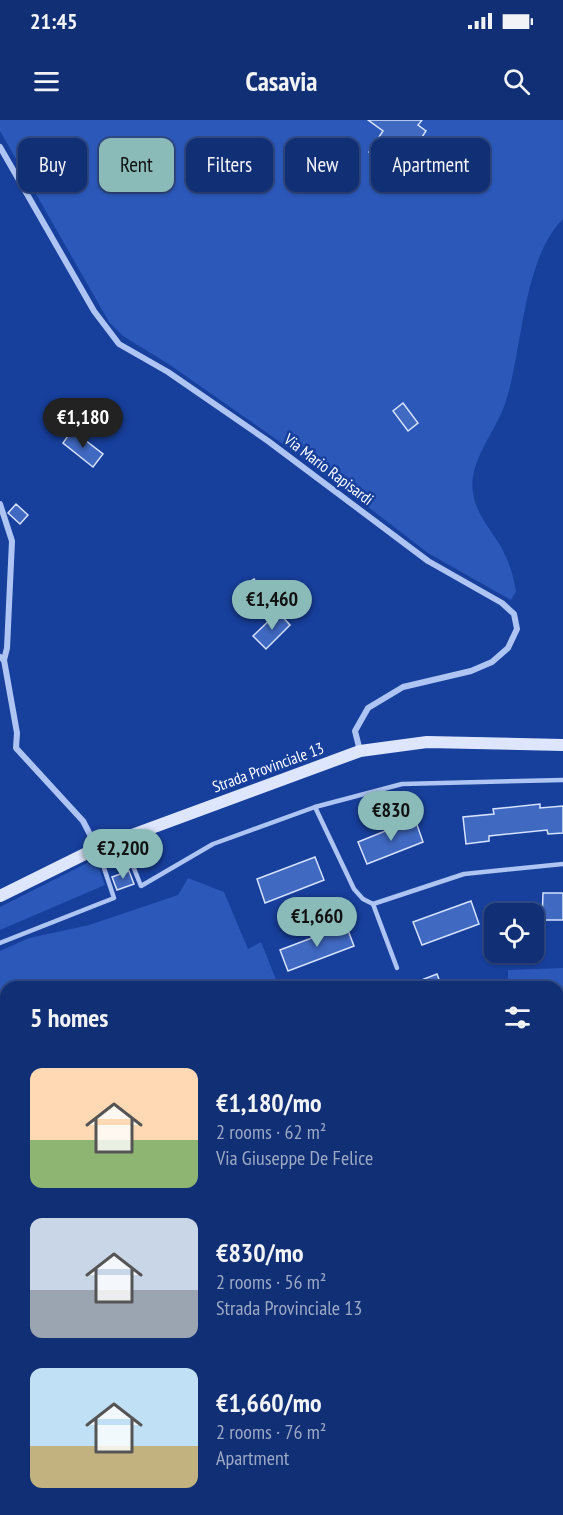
<!DOCTYPE html>
<html lang="en">
<head>
<meta charset="utf-8">
<style>
	body { margin:0; font-family:"PT Sans Narrow",sans-serif; background:#1a377a; color:#f1f3f6; height:100vh; display:flex; flex-direction:column; font-size:22px; white-space:nowrap }
	* { box-sizing:border-box; margin:0 }
	p { font-size:20px; color:#9ca9c5 }
	.icon { flex:none; width:33px; height:33px; fill:none; stroke:currentColor; stroke-width:2; stroke-linecap:round; stroke-linejoin:round }
	.map { position:relative; flex:1; overflow:hidden }
	.side { position:absolute; left:0px; top:861px; width:564px; height:534px; display:flex; flex-direction:column; background:#112f75; border-radius:18px 18px 0 0; box-shadow:0 2px 4px #0004,0 0 0 2px #304a87 }
	.side>* { flex:none }
	.hud { position:absolute; left:18px; top:18px; width:528px; height:54px; display:flex; gap:12px }
	.tools { position:absolute; left:484px; top:783px; display:grid; gap:12px }
	.tools a { display:grid; place-items:center; width:60px; height:60px; border-radius:12px; background:#112f75; box-shadow:0 2px 4px #0004,0 0 0 2px #304a87; font-size:30px }
	.price { position:absolute; translate:-50% -51px; padding:0 14px; border-radius:21px; background:#8bbbb9; color:#111; font-size:20px; line-height:39px; filter:drop-shadow(0 2px 3px #0008) }
	.price::after { content:''; position:absolute; left:50%; top:36px; width:18px; height:14px; margin-left:-9px; background:inherit; clip-path:polygon(0 0,100% 0,50% 100%) }
	.price.selected { background:#222; color:#fff }
	ul { padding:0; list-style:none }
	li { display:flex; align-items:center; gap:18px; height:150px; padding:0 30px }
	li span { display:grid; place-items:center; flex:none; width:168px; height:120px; border-radius:12px; color:#555 }
	li>.icon { margin-inline-start:auto }
	span .icon { width:72px; height:72px; fill:#fffc; stroke-width:1 }
	li b { font-size:26px }
	h2 { display:flex; justify-content:space-between; align-items:center; height:72px; padding:0 30px; font-size:26px }
	.tag { padding:0 21px; border-radius:12px; background:#112f75; box-shadow:0 2px 4px #0004,0 0 0 2px #304a87; font-size:21px; line-height:54px }
	.tag.selected { background:#8bbbb9; color:#111 }
	.status { display:flex; justify-content:space-between; align-items:center; height:42px; padding:0 30px; background:#112f75; direction:ltr }
	.status svg { height:16px; fill:currentColor }
	header { display:flex; justify-content:space-between; align-items:center; height:78px; padding:0 30px; background:#112f75; font-size:27px; font-weight:700 }
	.map>svg:first-child { display:block }
	.green { fill:#2b58b9 }
	.building { fill:#4069c2; stroke:#d6e2fc; stroke-width:1.5 }
	.lines { fill:none; stroke-linecap:round; stroke-linejoin:round }
	.service { stroke:#aec4f2; stroke-width:4.5 }
	.minor { stroke:#aec4f2; stroke-width:6 }
	.secondary { stroke:#dde6fc; stroke-width:12 }
	.labels { text-anchor:middle; dominant-baseline:central; stroke-width:5; stroke-linejoin:round; paint-order:stroke }
	.street-label { font-size:16px; fill:#fff; stroke:#173f9c }
</style>
</head>
<body>
<div class="status"><b>21:45</b><svg viewBox="0 0 49 12"><path d="M0 12V9h3v3zM5 12V6h3v6zM10 12V3h3v9zM15 12V0h3v12zM26 1h20v11H26zM47 4h2v5h-2z"/></svg></div>
<header><svg class="icon" aria-label="menu" viewBox="0 0 24 24"><path d="M4 6h16M4 12h16M4 18h16"/></svg>Casavia<svg class="icon" aria-label="search" viewBox="0 0 24 24"><circle cx="10" cy="10" r="6"/><path d="M15 15l6 6"/></svg></header>
<div class="map">
<svg width="563" height="1395" viewBox="0 0 563 1395">
	<rect width="100%" height="100%" fill="#173f9c"/>
	<g class="green">
		<path d="M0,0H563V99C522,140 523,231 505,284C495,313 468,342 473,373C476,393 490,409 500,425C508,439 514,456 516,472L511,480L428,433L316,347L170,245L123,216L109,202L0,11Z"/>
		<path d="M87,743L99,749L105,765L0,810V787Z"/>
		<path d="M188,758L224,772L248,829L261,822L279,867H6V1172L0,1166V831L29,818L89,805L178,775Z"/>
		<path d="M563,848V1395H334L337,1389H558V867H508V850Z"/>
		<path d="M0,1349L6,1354V1389H112L116,1395H0Z"/>
	</g>
	<g class="building">
		<path d="M368,0H422L418,5L426,11L418,23L415,20L391,59L380,51L385,43L369,32L383,11Z"/>
		<path d="M403,283L418,303L408,311L393,291Z"/>
		<path d="M72,310L103,334L93,347L63,323Z"/>
		<path d="M16,384L28,395L20,404L8,393Z"/>
		<path d="M254,459L262,472L249,480L241,467Z"/>
		<path d="M278,492L290,505L266,529L253,516Z"/>
		<path d="M540,684V688L563,686V713L548,714L547,710L489,716V721L466,724L463,697L494,694L493,689Z"/>
		<path d="M415,699L423,722L367,744L358,722Z"/>
		<path d="M315,737L324,760L265,783L257,759Z"/>
		<path d="M129,751L134,764L117,770L112,757Z"/>
		<path d="M543,773H563V800H542Z"/>
		<path d="M471,781L479,804L422,825L413,802Z"/>
		<path d="M346,805L354,826L288,851L280,830Z"/>
		<path d="M437,854L442,867H406V866Z"/>
	</g>
	<g class="lines">
		<g class="service">
			<path d="M315,687L354,769L363,779L373,784L464,754L563,744"/>
			<path d="M123,721L141,766L213,724L315,687L402,664L563,660"/>
			<path d="M373,784L397,848"/>
			<path d="M0,823L114,778L98,730"/>
			<path d="M0,1173L6,1180"/>
			<path d="M0,1276L6,1270"/>
		</g>
		<g class="minor">
			<path d="M0,27L94,191L119,224L168,252L268,321L428,441L502,483L514,494L517,509L508,528L492,542L471,551L403,567L368,588L355,611L360,631"/>
			<path d="M0,384L12,421L7,528L4,540"/>
			<path d="M0,537L4,540L17,613L16,628L83,701L97,728"/>
		</g>
		<path class="secondary" d="M0,776L97,728L360,631L427,622L563,625"/>
	</g>
	<g class="labels">
		<g class="street-label">
			<text transform="translate(329 349) rotate(37)">Via Mario Rapisardi</text>
			<text transform="translate(268 647) rotate(-20)">Strada Provinciale 13</text>
		</g>
	</g>
</svg>
<div class="tools">
<a><svg class="icon" aria-label="locate" viewBox="0 0 24 24"><circle cx="12" cy="12" r="6"/><path d="M12 2v4M12 18v4M2 12h4M18 12h4"/></svg></a>
</div>
<b class="price selected" style="left:83px;top:329px">€1,180</b>
<b class="price" style="left:272px;top:511px">€1,460</b>
<b class="price" style="left:391px;top:722px">€830</b>
<b class="price" style="left:123px;top:760px">€2,200</b>
<b class="price" style="left:317px;top:828px">€1,660</b>
<div class="hud">
<a class="tag">Buy</a>
<a class="tag selected">Rent</a>
<a class="tag">Filters</a>
<a class="tag">New</a>
<a class="tag">Apartment</a>
</div>
<section class="side">
<h2>5 homes<svg class="icon" aria-label="filters" viewBox="0 0 24 24"><path d="M4 7h16M4 17h16"/><circle cx="9" cy="7" r="2"/><circle cx="15" cy="17" r="2"/></svg></h2>
<ul>
<li><span style="background:linear-gradient(#ffd9b3 60%,#8fb573 0)"><svg class="icon" aria-label="home" viewBox="0 0 24 24"><path d="M3 11l9-7 9 7M6 9v11h12V9"/></svg></span><div><b>€1,180/mo</b><p>2 rooms · 62 m²</p><p>Via Giuseppe De Felice</p></div></li>
<li><span style="background:linear-gradient(#c9d6e8 60%,#9aa5b1 0)"><svg class="icon" aria-label="home" viewBox="0 0 24 24"><path d="M3 11l9-7 9 7M6 9v11h12V9"/></svg></span><div><b>€830/mo</b><p>2 rooms · 56 m²</p><p>Strada Provinciale 13</p></div></li>
<li><span style="background:linear-gradient(#bfe0f5 65%,#c2b280 0)"><svg class="icon" aria-label="home" viewBox="0 0 24 24"><path d="M3 11l9-7 9 7M6 9v11h12V9"/></svg></span><div><b>€1,660/mo</b><p>2 rooms · 76 m²</p><p>Apartment</p></div></li>
</ul>
</section>
</div>
</body>
</html>
